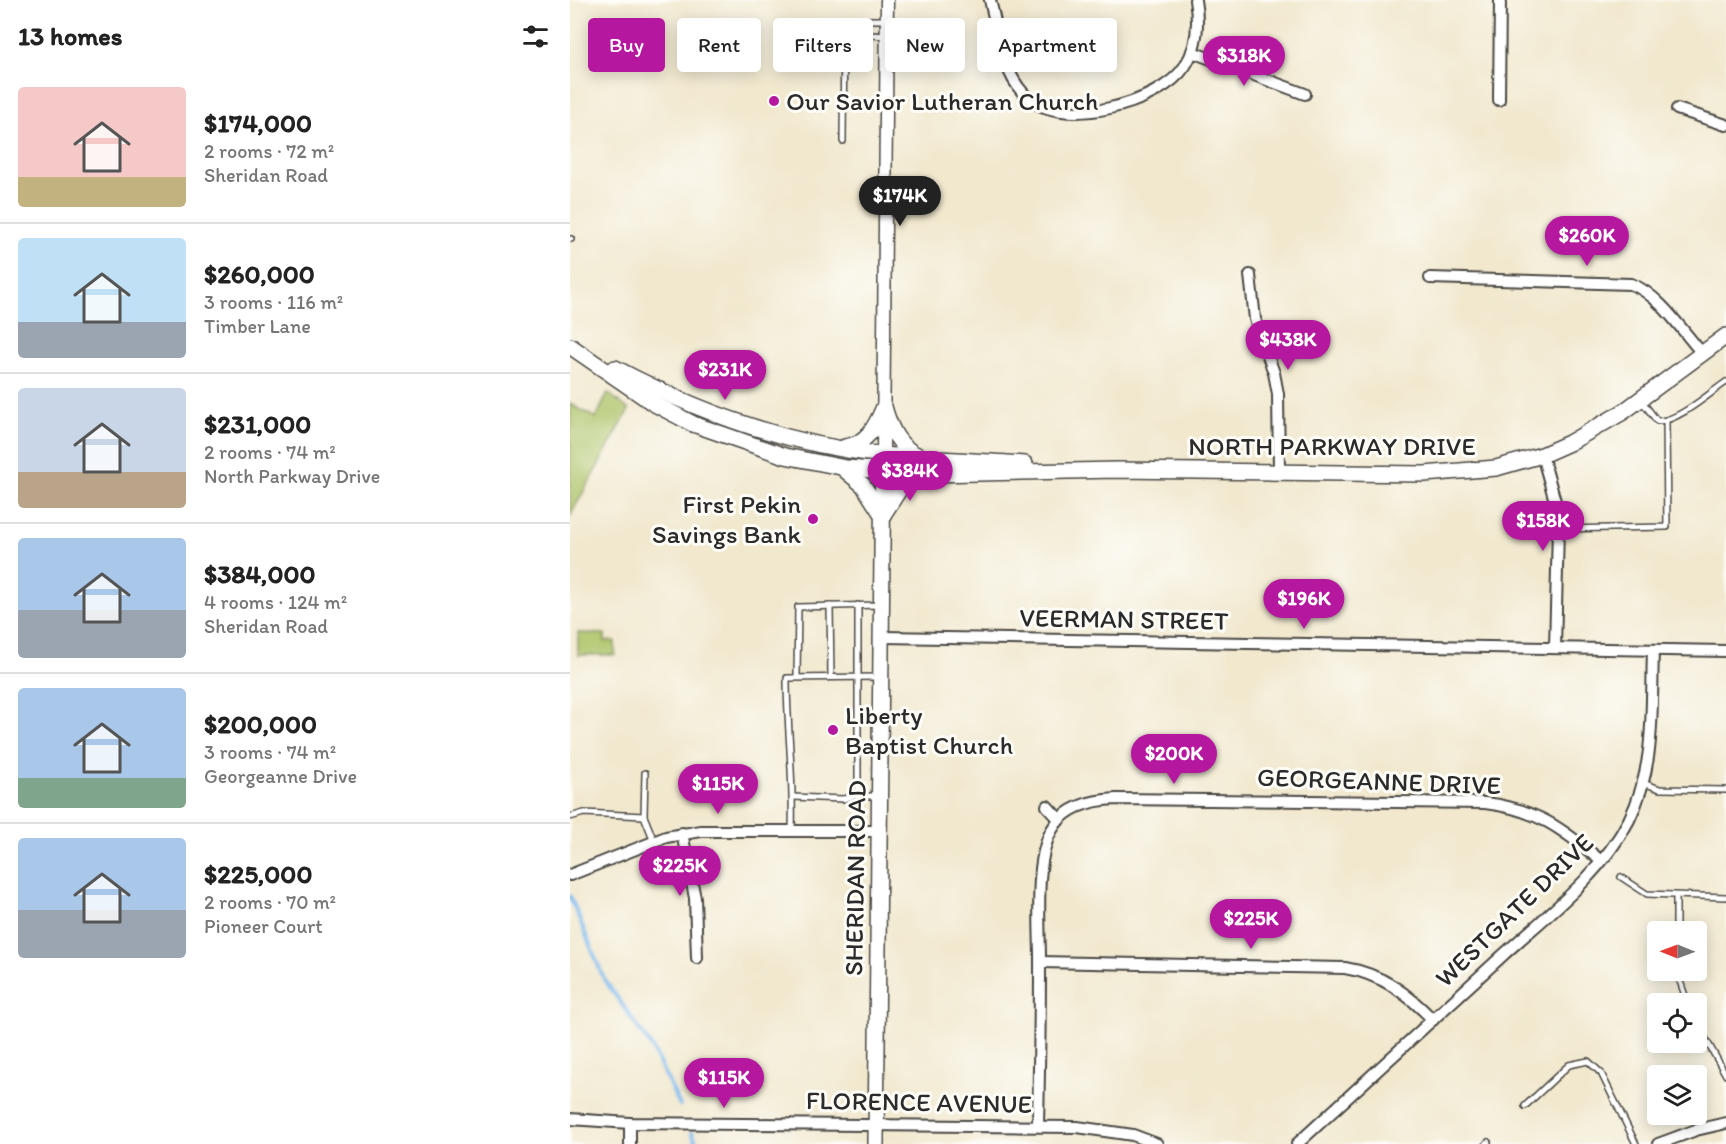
<!DOCTYPE html>
<html lang="en">
<head>
<meta charset="utf-8">
<style>
	body { margin:0; font-family:Itim,sans-serif; background:#f6f6f6; color:#222; height:100vh; display:flex; flex-direction:column; font-size:22px; white-space:nowrap }
	* { box-sizing:border-box; margin:0 }
	p { font-size:20px; color:#767676 }
	.icon { flex:none; width:33px; height:33px; fill:none; stroke:currentColor; stroke-width:2; stroke-linecap:round; stroke-linejoin:round }
	.map { position:relative; flex:1; overflow:hidden }
	.sheet { display:flex; flex-direction:column; background:#fff; width:570px }
	.sheet>* { flex:none }
	.guide { position:absolute; left:18px; top:18px; width:570px; height:54px; display:flex; gap:12px }
	.needle { width:39px; rotate:271deg }
	.fabs { position:absolute; left:1077px; top:921px; display:grid; gap:12px }
	.fabs a { display:grid; place-items:center; width:60px; height:60px; border-radius:6px; background:#fff; box-shadow:0 3px 15px #0003; font-size:30px }
	.price { position:absolute; translate:-50% -51px; padding:0 14px; border-radius:21px; background:#b5179e; color:#fff; font-size:20px; line-height:39px; filter:drop-shadow(0 2px 3px #0008) }
	.price::after { content:''; position:absolute; left:50%; top:36px; width:18px; height:14px; margin-left:-9px; background:inherit; clip-path:polygon(0 0,100% 0,50% 100%) }
	.price.selected { background:#222; color:#fff }
	ul { padding:0; list-style:none }
	li { display:flex; align-items:center; gap:18px; height:150px; padding:0 18px }
	li+li { border-top:2px solid #e0e0e0 }
	li span { display:grid; place-items:center; flex:none; width:168px; height:120px; border-radius:6px; color:#555 }
	li>.icon { margin-inline-start:auto }
	span .icon { width:72px; height:72px; fill:#fffc; stroke-width:1 }
	li b { font-size:26px }
	h2 { display:flex; justify-content:space-between; align-items:center; height:72px; padding:0 18px; font-size:26px }
	.chip { padding:0 21px; border-radius:6px; background:#fff; box-shadow:0 3px 15px #0003; font-size:21px; line-height:54px }
	.chip.selected { background:#b5179e; color:#fff }
	main { display:flex; flex:1; min-height:0 }
	.map>svg:first-child { display:block }
	.green { fill:#aec56a; stroke:#6c784a; stroke-width:1.5 }
	.lines { fill:none; stroke-linecap:round; stroke-linejoin:round }
	.stream { stroke:#7dbbf0; stroke-width:4 }
	.service-casing { stroke:#494743; stroke-width:8 }
	.minor-casing { stroke:#494743; stroke-width:14 }
	.tertiary-casing { stroke:#494743; stroke-width:15 }
	.secondary-casing { stroke:#494743; stroke-width:18 }
	.service { stroke:#fff; stroke-width:5 }
	.minor { stroke:#fff; stroke-width:10 }
	.tertiary { stroke:#fff; stroke-width:12 }
	.secondary { stroke:#fff; stroke-width:15 }
	.poi-dot { fill:#b5179e; stroke:#fdfcf7; stroke-width:2 }
	.labels { text-anchor:middle; dominant-baseline:central; stroke-width:6; stroke-linejoin:round; paint-order:stroke }
	.poi-label { font-size:26px; fill:#2b2b2b; stroke:#fdfcf7; text-anchor:start }
	.street-label { font-size:26px; fill:#2b2b2b; stroke:#fdfcf7 }
</style>
</head>
<body>
<main>
<section class="sheet">
<h2>13 homes<svg class="icon" aria-label="filters" viewBox="0 0 24 24"><path d="M4 7h16M4 17h16"/><circle cx="9" cy="7" r="2"/><circle cx="15" cy="17" r="2"/></svg></h2>
<ul>
<li><span style="background:linear-gradient(#f6c9c9 75%,#c2b280 0)"><svg class="icon" aria-label="home" viewBox="0 0 24 24"><path d="M3 11l9-7 9 7M6 9v11h12V9"/></svg></span><div><b>$174,000</b><p>2 rooms · 72 m²</p><p>Sheridan Road</p></div></li>
<li><span style="background:linear-gradient(#bfe0f5 70%,#9aa5b1 0)"><svg class="icon" aria-label="home" viewBox="0 0 24 24"><path d="M3 11l9-7 9 7M6 9v11h12V9"/></svg></span><div><b>$260,000</b><p>3 rooms · 116 m²</p><p>Timber Lane</p></div></li>
<li><span style="background:linear-gradient(#c9d6e8 70%,#b9a48a 0)"><svg class="icon" aria-label="home" viewBox="0 0 24 24"><path d="M3 11l9-7 9 7M6 9v11h12V9"/></svg></span><div><b>$231,000</b><p>2 rooms · 74 m²</p><p>North Parkway Drive</p></div></li>
<li><span style="background:linear-gradient(#a9c7e8 60%,#9aa5b1 0)"><svg class="icon" aria-label="home" viewBox="0 0 24 24"><path d="M3 11l9-7 9 7M6 9v11h12V9"/></svg></span><div><b>$384,000</b><p>4 rooms · 124 m²</p><p>Sheridan Road</p></div></li>
<li><span style="background:linear-gradient(#a9c7e8 75%,#7fa58c 0)"><svg class="icon" aria-label="home" viewBox="0 0 24 24"><path d="M3 11l9-7 9 7M6 9v11h12V9"/></svg></span><div><b>$200,000</b><p>3 rooms · 74 m²</p><p>Georgeanne Drive</p></div></li>
<li><span style="background:linear-gradient(#a9c7e8 60%,#9aa5b1 0)"><svg class="icon" aria-label="home" viewBox="0 0 24 24"><path d="M3 11l9-7 9 7M6 9v11h12V9"/></svg></span><div><b>$225,000</b><p>2 rooms · 70 m²</p><p>Pioneer Court</p></div></li>
</ul>
</section>
<div class="map">
<svg width="1156" height="1144" viewBox="0 0 1156 1144">
	<rect width="100%" height="100%" fill="#fdfcf7"/>
	<filter id="ink" filterUnits="userSpaceOnUse"><feTurbulence type="fractalNoise" baseFrequency=".0167" numOctaves="2"/><feDisplacementMap in="SourceGraphic" scale="12" xChannelSelector="R" yChannelSelector="G"/><feConvolveMatrix kernelMatrix="1 2 1 2 8 2 1 2 1" color-interpolation-filters="sRGB"/></filter>
	<filter id="wash" filterUnits="userSpaceOnUse"><feTurbulence type="fractalNoise" baseFrequency=".008" numOctaves="4" result="noise"/><feDisplacementMap in="SourceGraphic" scale="24" xChannelSelector="R" yChannelSelector="G"/><feGaussianBlur stdDeviation="1.35" result="paint"/><feColorMatrix in="noise" values="0 0 0 0 0 0 0 0 0 0 0 0 0 0 0 0 0 1.4 0 .05"/><feComposite in="paint" operator="in"/></filter>
	<g filter="url(#wash)">
		<rect width="100%" height="100%" fill="#f1e8ce"/>
		<g class="green">
			<path d="M38,393L59,410L0,516V404L26,418Z"/>
			<path d="M8,633L35,634V641H45V655H8Z"/>
		</g>
		<g class="lines">
			<g class="stream">
				<path d="M0,896L34,979L81,1046L110,1106"/>
				<path d="M122,1132L127,1144"/>
			</g>
		</g>
	</g>
	<g filter="url(#ink)">
		<g class="lines">
			<g class="service-casing">
				<g id="service">
					<path d="M274,26L285,34L317,36"/>
					<path d="M274,59L227,58L220,53L221,29L228,24L274,26L285,20H316"/>
					<path d="M273,141L274,26"/>
					<path d="M0,239H1"/>
					<path d="M1071,400L1087,421C1106,423 1140,393 1156,382"/>
					<path d="M988,529L1097,527L1096,420"/>
					<path d="M260,606L261,676"/>
					<path d="M227,676L228,607L310,605"/>
					<path d="M1073,783L1090,789L1156,790"/>
					<path d="M288,796V605"/>
					<path d="M223,797L273,799L284,796H308"/>
					<path d="M74,816L75,773"/>
					<path d="M0,817L14,813L74,816L84,841"/>
					<path d="M222,830C224,779 217,729 217,678L308,677"/>
					<path d="M1051,877L1077,894L1156,897"/>
					<path d="M1106,932V896"/>
					<path d="M1106,970L1118,1004"/>
					<path d="M1126,1022L1156,1075"/>
					<path d="M955,1106L999,1065L1018,1061L1031,1073L1066,1144"/>
					<path d="M916,1144L918,1142"/>
				</g>
			</g>
			<g class="minor-casing">
				<g id="minor">
					<path d="M420,0C428,31 431,69 454,94C488,131 590,105 615,66C628,46 629,23 625,0"/>
					<path d="M622,52L735,94"/>
					<path d="M929,100L930,0"/>
					<path d="M1107,109L1156,125"/>
					<path d="M680,275L685,319L704,373L708,394L709,470"/>
					<path d="M860,278L1061,284C1090,295 1112,331 1132,353"/>
					<path d="M972,455L985,501L988,529L985,648"/>
					<path d="M312,637L1156,651"/>
					<path d="M477,806L489,819"/>
					<path d="M112,833L125,898L127,958"/>
					<path d="M0,875L96,837L131,831H309"/>
					<path d="M470,962L775,968C812,974 838,994 863,1020"/>
					<path d="M0,1119L60,1123L507,1127L563,1135L587,1144"/>
					<path d="M468,1126C469,1074 470,1022 470,970C471,932 462,856 485,825C499,805 523,800 546,799L915,803C966,809 992,828 1031,861"/>
					<path d="M60,1144V1123"/>
					<path d="M727,1144C795,1081 864,1019 932,956C977,915 1031,875 1059,820C1086,766 1081,708 1083,650"/>
					<path d="M1088,1144L1126,1130L1156,1123"/>
				</g>
			</g>
			<g class="tertiary-casing">
				<path id="tertiary" d="M313,454L317,0"/>
			</g>
			<g class="secondary-casing">
				<g id="secondary">
					<path d="M0,346L83,403L123,424L215,456L276,468L362,474L547,470L854,474L926,468L972,455L999,443L1053,412L1156,336"/>
					<path d="M45,368C128,412 219,445 313,455C360,459 408,461 455,464"/>
					<path d="M314,407C320,428 328,447 349,456"/>
					<path d="M275,447C297,444 306,426 314,407"/>
					<path d="M275,470L293,485L311,513"/>
					<path d="M313,515L331,487L352,475"/>
					<path d="M306,1144L313,454"/>
				</g>
			</g>
			<use href="#service" class="service"/>
			<use href="#minor" class="minor"/>
			<use href="#tertiary" class="tertiary"/>
			<use href="#secondary" class="secondary"/>
		</g>
	</g>
	<g class="poi-dot">
		<circle cx="204" cy="101" r="6"/>
		<circle cx="243" cy="519" r="6"/>
		<circle cx="263" cy="730" r="6"/>
	</g>
	<g class="labels">
		<g class="poi-label">
			<text x="216" y="101">Our Savior Lutheran Church</text>
			<text x="231" y="504" text-anchor="end">First Pekin<tspan x="231" dy="30">Savings Bank</tspan></text>
			<text x="275" y="715">Liberty<tspan x="275" dy="30">Baptist Church</tspan></text>
		</g>
		<g class="street-label">
			<text x="762" y="446">NORTH PARKWAY DRIVE</text>
			<text transform="translate(554 619) rotate(1)">VEERMAN STREET</text>
			<text transform="translate(809 781) rotate(2)">GEORGEANNE DRIVE</text>
			<text transform="translate(285 878) rotate(-89)">SHERIDAN ROAD</text>
			<text transform="translate(944 910) rotate(-44)">WESTGATE DRIVE</text>
			<text transform="translate(349 1102) rotate(1)">FLORENCE AVENUE</text>
		</g>
	</g>
</svg>
<div class="fabs">
<a><svg class="needle" viewBox="-14 -14 28 28"><path d="M0-13l5 13h-10z" fill="#e53935"/><path d="M0 13l5-13h-10z" fill="#767676"/></svg></a>
<a><svg class="icon" aria-label="locate" viewBox="0 0 24 24"><circle cx="12" cy="12" r="6"/><path d="M12 2v4M12 18v4M2 12h4M18 12h4"/></svg></a>
<a><svg class="icon" aria-label="layers" viewBox="0 0 24 24"><path d="M12 4l9 5-9 5-9-5zM3 14l9 5 9-5"/></svg></a>
</div>
<b class="price" style="left:674px;top:87px">$318K</b>
<b class="price selected" style="left:330px;top:227px">$174K</b>
<b class="price" style="left:1017px;top:267px">$260K</b>
<b class="price" style="left:718px;top:371px">$438K</b>
<b class="price" style="left:155px;top:401px">$231K</b>
<b class="price" style="left:340px;top:502px">$384K</b>
<b class="price" style="left:973px;top:552px">$158K</b>
<b class="price" style="left:734px;top:630px">$196K</b>
<b class="price" style="left:604px;top:785px">$200K</b>
<b class="price" style="left:148px;top:815px">$115K</b>
<b class="price" style="left:110px;top:897px">$225K</b>
<b class="price" style="left:681px;top:950px">$225K</b>
<b class="price" style="left:154px;top:1109px">$115K</b>
<div class="guide">
<a class="chip selected">Buy</a>
<a class="chip">Rent</a>
<a class="chip">Filters</a>
<a class="chip">New</a>
<a class="chip">Apartment</a>
</div>
</div>
</main>
</body>
</html>
